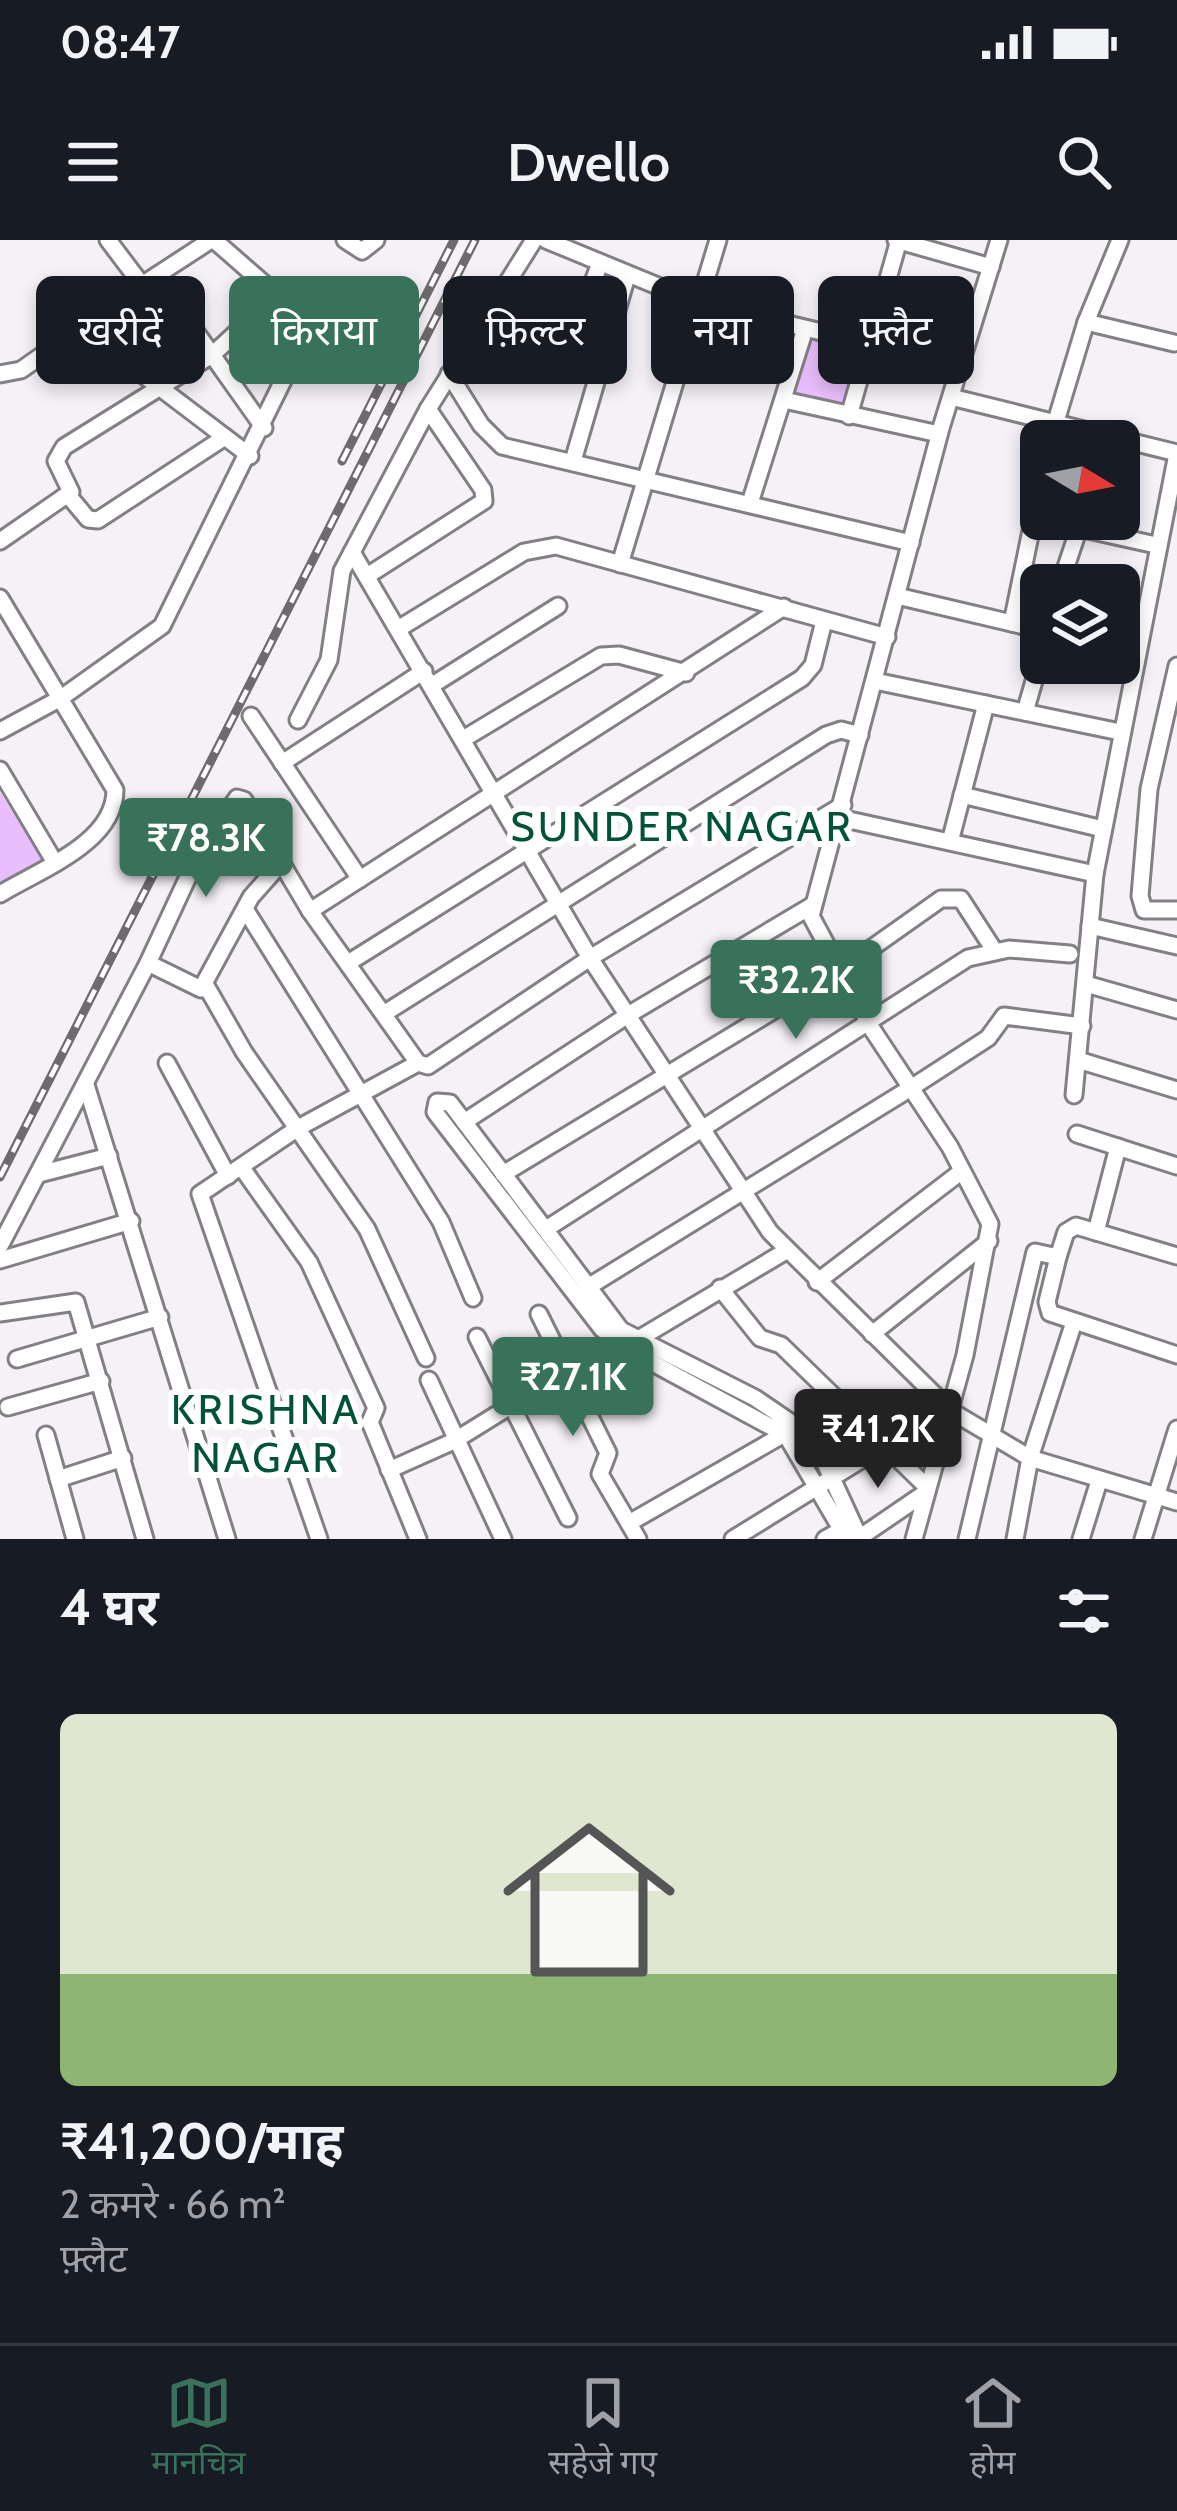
<!DOCTYPE html>
<html lang="hi">
<head>
<meta charset="utf-8">
<style>
	body { margin:0; font-family:Cabin,"Noto Sans Devanagari",sans-serif; background:#242831; color:#f1f3f6; height:100vh; display:flex; flex-direction:column; font-size:45px; white-space:nowrap }
	* { box-sizing:border-box; margin:0 }
	p { font-size:39px; color:#9ea1a6 }
	.icon { flex:none; width:66px; height:66px; fill:none; stroke:currentColor; stroke-width:2; stroke-linecap:round; stroke-linejoin:round }
	.map { position:relative; height:1299px; overflow:hidden }
	.panel { display:flex; flex-direction:column; background:#171b24; flex:1 }
	.panel>* { flex:none }
	.top-card { position:absolute; left:36px; top:36px; width:1107px; height:108px; display:flex; gap:24px }
	.needle { width:78px; rotate:100deg }
	.tools { position:absolute; left:1020px; top:180px; display:grid; gap:24px }
	.tools a { display:grid; place-items:center; width:120px; height:120px; border-radius:18px; background:#171b24; box-shadow:0 6px 18px #0003; font-size:60px }
	.price { position:absolute; translate:-50% -102px; padding:0 27px; border-radius:12px; background:#38725b; color:#fff; font-size:39px; line-height:78px; filter:drop-shadow(0 3px 6px #0008) }
	.price::after { content:''; position:absolute; left:50%; top:72px; width:36px; height:27px; margin-left:-18px; background:inherit; clip-path:polygon(0 0,100% 0,50% 100%) }
	.price.active { background:#222; color:#fff }
	ul { padding:0; list-style:none }
	li { display:grid; align-content:center; gap:24px; height:636px; padding:0 60px }
	li+li { border-top:3px solid #363941 }
	li span { display:grid; place-items:center; height:372px; border-radius:18px; color:#555 }
	li>.icon { margin-inline-start:auto }
	span .icon { width:216px; height:216px; fill:#fffc; stroke-width:1 }
	li b { font-size:51px }
	h2 { display:flex; justify-content:space-between; align-items:center; height:144px; padding:0 60px; font-size:51px }
	.chip { padding:0 42px; border-radius:18px; background:#171b24; box-shadow:0 6px 18px #0003; font-size:42px; line-height:108px }
	.chip.active { background:#38725b; color:#fff }
	.status { display:flex; justify-content:space-between; align-items:center; height:84px; padding:0 60px; background:#171b24; direction:ltr }
	.status svg { height:33px; fill:currentColor }
	header { display:flex; justify-content:space-between; align-items:center; height:156px; padding:0 60px; background:#171b24; font-size:54px; font-weight:600 }
	.tab-bar { display:flex; justify-content:space-around; align-items:center; height:168px; border-top:3px solid #363941; background:#171b24; font-size:33px; color:#9ea1a6 }
	.tab-bar a { display:grid; justify-items:center; gap:6px }
	.tab-bar .active { color:#38725b }
	.map>svg:first-child { display:block }
	.green { fill:#e9befc }
	.lines { fill:none; stroke-linecap:round; stroke-linejoin:round }
	.street-casing { stroke:#838085; stroke-width:21 }
	.street { stroke:#fff; stroke-width:15 }
	.rail-casing { stroke:#6d6b6e; stroke-width:9 }
	.rail { stroke:#fff; stroke-width:4.5; stroke-dasharray:14; stroke-linecap:butt }
	.labels { text-anchor:middle; dominant-baseline:central; stroke-width:12; stroke-linejoin:round; paint-order:stroke }
	.neighbourhood-label { font-size:42px; letter-spacing:3px; fill:#02523a; stroke:#fff }
</style>
</head>
<body>
<div class="status"><b>08:47</b><svg viewBox="0 0 49 12"><path d="M0 12V9h3v3zM5 12V6h3v6zM10 12V3h3v9zM15 12V0h3v12zM26 1h20v11H26zM47 4h2v5h-2z"/></svg></div>
<header><svg class="icon" aria-label="menu" viewBox="0 0 24 24"><path d="M4 6h16M4 12h16M4 18h16"/></svg>Dwello<svg class="icon" aria-label="search" viewBox="0 0 24 24"><circle cx="10" cy="10" r="6"/><path d="M15 15l6 6"/></svg></header>
<div class="map">
<svg width="1177" height="1299" viewBox="0 0 1177 1299">
	<rect width="100%" height="100%" fill="#f5f1f7"/>
	<g class="green">
		<path d="M808,94L864,111L846,173L790,159Z"/>
		<path d="M0,552L42,619L0,644Z"/>
	</g>
	<g class="lines">
		<g class="street-casing">
			<g id="street">
				<path d="M345,0L362,11L376,0"/>
				<path d="M546,0L699,63L868,103"/>
				<path d="M896,0L991,27"/>
				<path d="M156,36L264,188"/>
				<path d="M148,41L211,0"/>
				<path d="M1086,82L1174,103"/>
				<path d="M483,85L601,121"/>
				<path d="M80,87L250,216"/>
				<path d="M567,110L599,26"/>
				<path d="M0,134L21,130L142,45L108,0"/>
				<path d="M449,134L481,185L502,206L911,303"/>
				<path d="M951,157L1177,213"/>
				<path d="M784,160L939,194"/>
				<path d="M849,176L899,0"/>
				<path d="M1050,201L1086,82L1120,0"/>
				<path d="M573,221L627,36"/>
				<path d="M68,255L88,279L98,280L225,197"/>
				<path d="M750,263L805,89"/>
				<path d="M0,301L71,252L56,221L64,207L212,115L276,56"/>
				<path d="M352,312L590,718L770,992L951,1171L1030,1218L1015,1299"/>
				<path d="M620,324L718,0"/>
				<path d="M367,336L484,261L483,250L428,169"/>
				<path d="M1060,345L1079,288L1156,305"/>
				<path d="M897,356L1041,390"/>
				<path d="M0,358L115,550C115,603 39,630 0,654"/>
				<path d="M1012,383L1041,242"/>
				<path d="M398,389L524,312L556,306L887,397"/>
				<path d="M1177,426L1149,549L1140,656L1144,670H1177"/>
				<path d="M875,441L1120,492"/>
				<path d="M434,444L558,366"/>
				<path d="M1025,472L1041,417"/>
				<path d="M251,476L360,639"/>
				<path d="M298,480L329,420L342,331L428,169L534,0"/>
				<path d="M0,491L61,458L162,386L305,96L301,76L214,0"/>
				<path d="M465,498L601,416L619,415L686,433"/>
				<path d="M282,523L424,431"/>
				<path d="M0,530L54,621"/>
				<path d="M962,555L1103,589"/>
				<path d="M840,578L1095,634"/>
				<path d="M951,598L986,464"/>
				<path d="M245,669L441,982L473,1058"/>
				<path d="M310,671L784,367"/>
				<path d="M1090,686L1177,706"/>
				<path d="M148,723L201,749L251,657L282,622"/>
				<path d="M348,723L802,438L813,425L824,381"/>
				<path d="M205,744L244,812L367,989L426,1118"/>
				<path d="M1086,744L1177,770"/>
				<path d="M385,773L826,495L841,490L860,495"/>
				<path d="M1078,820L1177,850"/>
				<path d="M167,823L228,936"/>
				<path d="M86,845L227,1299"/>
				<path d="M1074,855L1095,634L1177,214"/>
				<path d="M464,882L628,775L813,665"/>
				<path d="M1077,894L1177,926"/>
				<path d="M242,928L309,1022L376,1168L370,1182L418,1299"/>
				<path d="M39,934L109,916"/>
				<path d="M503,934L842,729L941,659H961L994,710"/>
				<path d="M546,989L968,718L1009,709L1070,714"/>
				<path d="M1096,992L1118,907"/>
				<path d="M0,1006L148,723L201,609L237,558L244,560L310,671L418,823L428,826L590,718L843,565"/>
				<path d="M1058,1017L1047,1062L1050,1073L1177,1115"/>
				<path d="M0,1020L131,981"/>
				<path d="M817,1042L962,931"/>
				<path d="M588,1047L914,846L988,798L1004,776L1082,786"/>
				<path d="M720,1048L760,1098L781,1105L927,1247"/>
				<path d="M0,1073L76,1062L145,1299"/>
				<path d="M539,1074L608,1213L600,1234L638,1299"/>
				<path d="M1074,1082L1030,1218L1177,1262"/>
				<path d="M872,1094L989,1001"/>
				<path d="M477,1097L568,1278"/>
				<path d="M635,1101L786,1011"/>
				<path d="M17,1119L160,1077"/>
				<path d="M429,1140L503,1299"/>
				<path d="M8,1167L101,1141"/>
				<path d="M46,1195L75,1299"/>
				<path d="M389,1230L454,1201L512,1165"/>
				<path d="M58,1239L123,1218"/>
				<path d="M629,1283L793,1189"/>
				<path d="M859,1298L925,1253"/>
				<path d="M319,1299L200,954L298,888L418,823"/>
				<path d="M733,1299L885,1205"/>
				<path d="M825,1299L843,1289"/>
				<path d="M847,1299L786,1195L625,1108L602,1089L435,872L437,862L450,863L621,1090L755,1158L796,1186L825,1223L860,1299"/>
				<path d="M914,1299L965,1115L990,984L950,907L870,786L811,676L941,188L999,0"/>
				<path d="M967,1299L1035,1012L1058,1017L1066,992L1076,986L1177,1016"/>
				<path d="M1081,1299L1099,1241"/>
				<path d="M1143,1299L1177,1189"/>
			</g>
		</g>
		<use href="#street" class="street"/>
		<g class="rail-casing">
			<g id="rail">
				<path d="M342,221L454,0"/>
				<path d="M0,937L475,0"/>
			</g>
		</g>
		<use href="#rail" class="rail"/>
	</g>
	<g class="labels">
		<g class="neighbourhood-label">
			<text x="682" y="586">SUNDER NAGAR</text>
			<text x="266" y="1169">KRISHNA<tspan x="266" dy="48">NAGAR</tspan></text>
		</g>
	</g>
</svg>
<div class="tools">
<a><svg class="needle" viewBox="-14 -14 28 28"><path d="M0-13l5 13h-10z" fill="#e53935"/><path d="M0 13l5-13h-10z" fill="#9ea1a6"/></svg></a>
<a><svg class="icon" aria-label="layers" viewBox="0 0 24 24"><path d="M12 4l9 5-9 5-9-5zM3 14l9 5 9-5"/></svg></a>
</div>
<b class="price" style="left:206px;top:660px">₹78.3K</b>
<b class="price" style="left:796px;top:802px">₹32.2K</b>
<b class="price" style="left:573px;top:1199px">₹27.1K</b>
<b class="price active" style="left:878px;top:1251px">₹41.2K</b>
<div class="top-card">
<a class="chip">खरीदें</a>
<a class="chip active">किराया</a>
<a class="chip">फ़िल्टर</a>
<a class="chip">नया</a>
<a class="chip">फ़्लैट</a>
</div>
</div>
<section class="panel">
<h2>4 घर<svg class="icon" aria-label="filters" viewBox="0 0 24 24"><path d="M4 7h16M4 17h16"/><circle cx="9" cy="7" r="2"/><circle cx="15" cy="17" r="2"/></svg></h2>
<ul>
<li><span style="background:linear-gradient(#dfe7d0 70%,#8fb573 0)"><svg class="icon" aria-label="home" viewBox="0 0 24 24"><path d="M3 11l9-7 9 7M6 9v11h12V9"/></svg></span><div><b>₹41,200/माह</b><p>2 कमरे · 66 m²</p><p>फ़्लैट</p></div></li>
</ul>
</section>
<nav class="tab-bar">
<a class="active"><svg class="icon" aria-label="map" viewBox="0 0 24 24"><path d="M3 6l6-2 6 2 6-2v14l-6 2-6-2-6 2zM9 4v14M15 6v14"/></svg>मानचित्र</a>
<a><svg class="icon" aria-label="saved" viewBox="0 0 24 24"><path d="M7 4h10v16l-5-4-5 4z"/></svg>सहेजे गए</a>
<a><svg class="icon" aria-label="home" viewBox="0 0 24 24"><path d="M3 11l9-7 9 7M6 9v11h12V9"/></svg>होम</a>
</nav>
</body>
</html>
